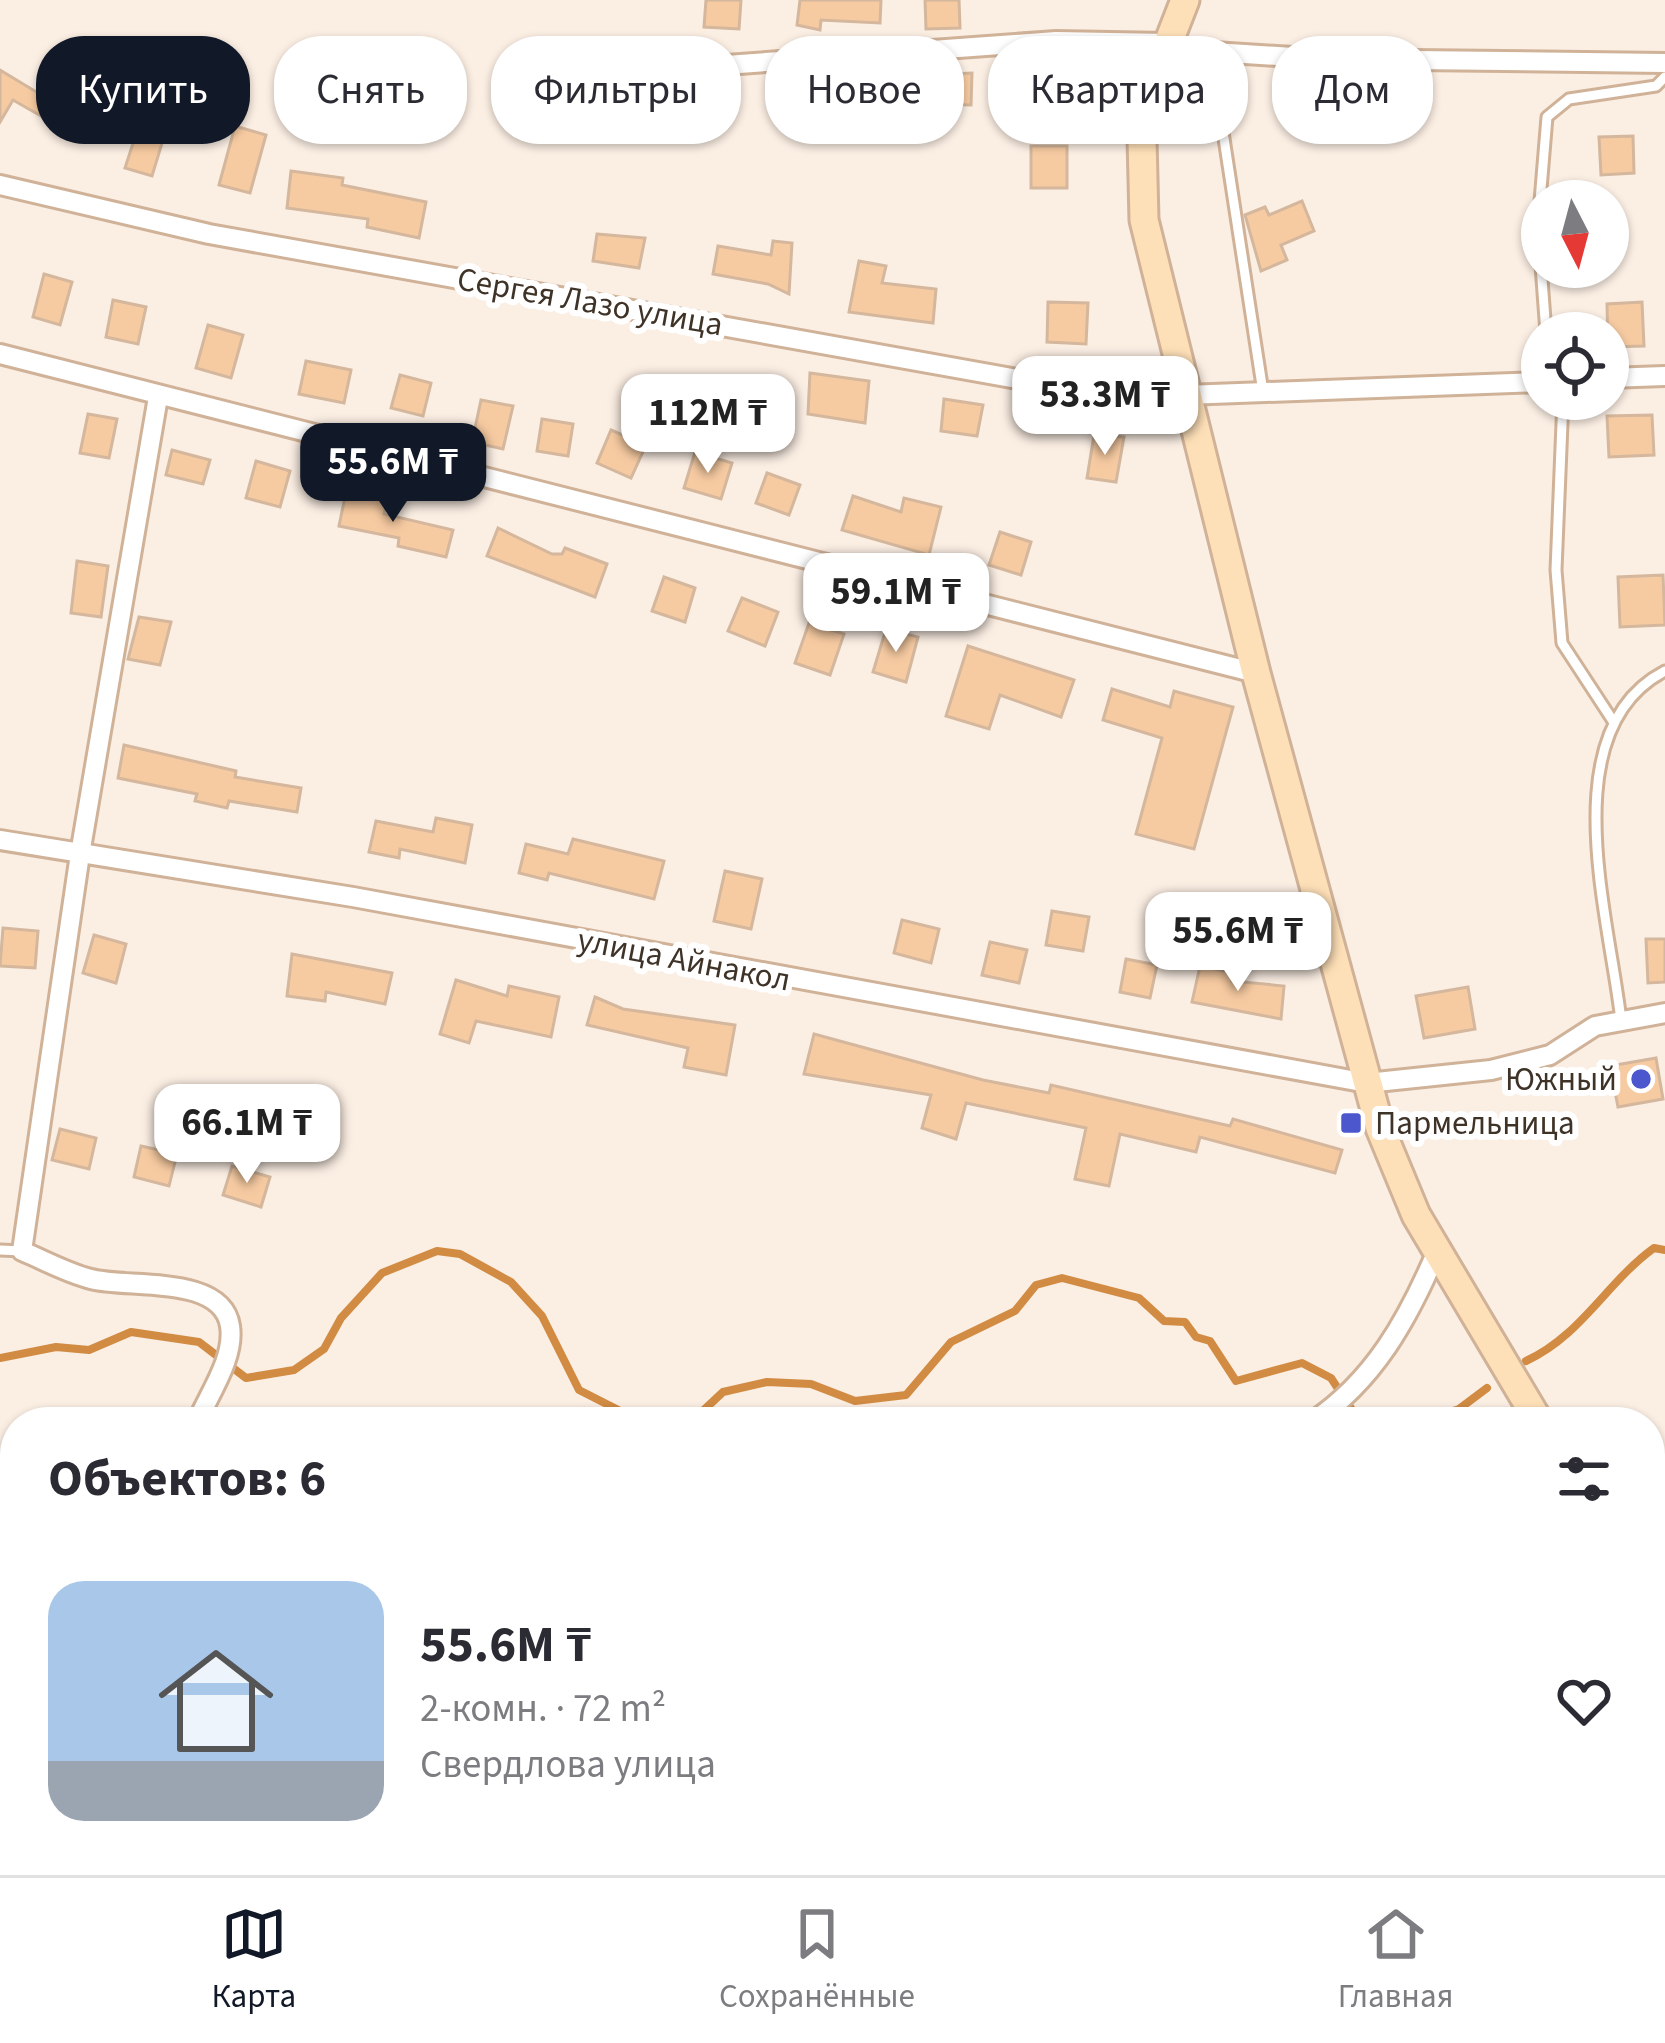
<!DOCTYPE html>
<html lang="ru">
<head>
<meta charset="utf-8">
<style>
	body { margin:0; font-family:"Source Sans 3",sans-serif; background:#f2f2f3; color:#2b2b33; height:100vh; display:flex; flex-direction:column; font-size:45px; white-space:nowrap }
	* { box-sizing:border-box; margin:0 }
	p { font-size:39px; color:#7c7c81 }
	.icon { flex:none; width:66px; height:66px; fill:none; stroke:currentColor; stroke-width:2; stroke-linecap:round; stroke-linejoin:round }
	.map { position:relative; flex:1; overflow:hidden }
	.drawer { position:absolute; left:0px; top:1407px; width:1665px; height:468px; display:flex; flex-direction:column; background:#fff; border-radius:48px 48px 0 0; box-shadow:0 3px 9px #0004 }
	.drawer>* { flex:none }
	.guide { position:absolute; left:36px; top:36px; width:1593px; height:108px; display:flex; gap:24px }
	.needle { width:78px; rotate:174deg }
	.buttons { position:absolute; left:1521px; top:180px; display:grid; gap:24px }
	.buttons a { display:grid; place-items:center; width:108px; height:108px; border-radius:50%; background:#fff; box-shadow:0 3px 9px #0004; font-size:60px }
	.price { position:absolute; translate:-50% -102px; padding:0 27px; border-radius:24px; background:#fff; color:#222; font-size:39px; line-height:78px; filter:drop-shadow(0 3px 6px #0008) }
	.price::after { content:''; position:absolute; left:50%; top:72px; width:36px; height:27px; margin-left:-18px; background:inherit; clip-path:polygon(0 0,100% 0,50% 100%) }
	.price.selected { background:#111827; color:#fff }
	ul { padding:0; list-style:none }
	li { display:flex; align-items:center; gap:36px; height:300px; padding:0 48px }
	li span { display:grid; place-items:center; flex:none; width:336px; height:240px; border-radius:36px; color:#555 }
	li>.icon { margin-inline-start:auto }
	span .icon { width:144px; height:144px; fill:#fffc; stroke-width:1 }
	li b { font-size:51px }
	h2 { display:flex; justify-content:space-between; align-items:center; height:144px; padding:0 48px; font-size:51px }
	.chip { padding:0 42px; border-radius:48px; background:#fff; box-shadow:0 3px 9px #0004; font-size:42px; line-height:108px }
	.chip.selected { background:#111827; color:#fff }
	.menu { display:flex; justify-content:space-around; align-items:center; height:168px; border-top:3px solid #e1e1e2; background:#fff; font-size:33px; color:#7c7c81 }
	.menu a { display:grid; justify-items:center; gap:6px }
	.menu .selected { color:#111827 }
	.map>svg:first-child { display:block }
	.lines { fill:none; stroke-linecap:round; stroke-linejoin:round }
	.stream { stroke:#d18b43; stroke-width:8 }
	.building { fill:#f7cba2; stroke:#d4b79c; stroke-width:3 }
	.service-casing { stroke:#d0b298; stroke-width:15 }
	.minor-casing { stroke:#d0b298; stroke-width:24 }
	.secondary-casing { stroke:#d0b298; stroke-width:33 }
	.service { stroke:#fff; stroke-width:9 }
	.minor { stroke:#fff; stroke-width:18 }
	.secondary { stroke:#fee0b8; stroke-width:27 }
	.poi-dot { fill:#4c57cd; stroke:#fff; stroke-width:4.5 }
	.labels { text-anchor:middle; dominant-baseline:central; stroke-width:12; stroke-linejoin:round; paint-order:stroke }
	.street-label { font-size:33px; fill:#3f3328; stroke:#fff }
	.poi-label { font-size:33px; fill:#3f3328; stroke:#fff; text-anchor:end }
</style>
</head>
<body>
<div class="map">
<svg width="1665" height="1875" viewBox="0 0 1665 1875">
	<rect width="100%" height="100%" fill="#fbeee3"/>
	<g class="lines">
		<g class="stream">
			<path d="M0,1358L56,1347L89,1350L131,1332L199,1342L246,1378L294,1370L324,1349L341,1318L382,1273L437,1251L460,1254L511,1282L542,1316L579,1390L642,1422"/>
			<path d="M1526,1361C1581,1336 1607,1282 1654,1248L1665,1250"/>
			<path d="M691,1422L723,1392L767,1382L811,1384L855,1401L906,1395L951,1342L1015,1311L1036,1285L1062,1278L1139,1298L1164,1321L1185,1322L1196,1337L1210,1341L1236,1381L1302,1363L1331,1378L1360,1422"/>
			<path d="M1420,1422L1459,1409L1487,1388"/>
		</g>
	</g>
	<g class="building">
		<path d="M706,0H741L739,29L704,27Z"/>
		<path d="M800,0H881L880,23L821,20L820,30L797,25Z"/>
		<path d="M925,0H959L960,28L926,29Z"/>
		<path d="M0,70L48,99L59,80L103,105L83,140L13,100L0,122Z"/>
		<path d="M972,73L971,105L929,104V75Z"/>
		<path d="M235,126L266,135L250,193L219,185Z"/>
		<path d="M137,131L163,140L152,176L125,168Z"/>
		<path d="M1633,136L1634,173L1601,175L1599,137Z"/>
		<rect x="1031" y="146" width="36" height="42"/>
		<path d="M291,171L343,178L342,185L426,202L419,238L367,227L368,219L287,208Z"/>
		<path d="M1302,201L1314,231L1281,245L1287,260L1261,271L1245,215L1265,207L1269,215Z"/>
		<path d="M597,234L645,238L639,268L593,261Z"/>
		<path d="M773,241L792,243L789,294L768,284L713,274L718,246L771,255Z"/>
		<path d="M859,261L886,266L882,283L936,289L933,323L849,312Z"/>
		<path d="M44,274L72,282L60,325L33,317Z"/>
		<path d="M113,300L146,307L138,344L106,337Z"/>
		<path d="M1048,302L1088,303L1086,344L1047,342Z"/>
		<path d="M1642,302L1644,346L1608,347L1607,304Z"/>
		<path d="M208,325L243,335L231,378L196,368Z"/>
		<path d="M306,361L351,370L344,403L299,394Z"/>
		<path d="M810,373L869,381L865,423L808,414Z"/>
		<path d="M400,375L431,383L423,416L391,408Z"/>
		<path d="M944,399L983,405L977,436L941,431Z"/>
		<path d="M481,400L513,406L503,449L472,442Z"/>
		<path d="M88,414L117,419L109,458L80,453Z"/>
		<path d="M1652,415L1654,455L1609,457L1607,416Z"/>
		<path d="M542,419L573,424L568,456L537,451Z"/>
		<path d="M611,430L646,445L631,478L597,463Z"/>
		<path d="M1094,435L1124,437L1116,482L1087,478Z"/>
		<path d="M172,450L210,460L203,484L166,475Z"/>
		<path d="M695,452L732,463L721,499L684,488Z"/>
		<path d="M256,461L290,471L280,507L246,498Z"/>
		<path d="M767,473L800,485L789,515L756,503Z"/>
		<path d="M346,492L387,501L384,514L453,530L446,557L398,546L399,538L339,526Z"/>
		<path d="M853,496L901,512L904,498L941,507L929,555L842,530Z"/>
		<path d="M498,528L552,554H562L565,548L607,564L595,597L487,556Z"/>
		<path d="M1000,532L1031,542L1021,575L989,565Z"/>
		<path d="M77,561L108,566L101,617L71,613Z"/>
		<path d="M1663,575L1665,625L1620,627L1618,577Z"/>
		<path d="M664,577L695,588L685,622L652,611Z"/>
		<path d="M742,598L778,612L765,646L728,631Z"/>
		<path d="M139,617L171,622L160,665L128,659Z"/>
		<path d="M809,623L844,634L830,675L795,663Z"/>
		<path d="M886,629L918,637L906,682L873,672Z"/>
		<path d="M968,646L1074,680L1061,717L1000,695L989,729L946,716Z"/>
		<path d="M1112,689L1170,707L1174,691L1233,707L1194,849L1136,834L1162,738L1103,720Z"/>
		<path d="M124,745L236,771L235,777L301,788L297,812L229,801L227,808L195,801L197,794L118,778Z"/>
		<path d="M436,818L472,825L465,863L400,849L399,858L369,852L376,821L433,832Z"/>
		<path d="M573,839L664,861L654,899L549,873L547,880L519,873L526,844L568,854Z"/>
		<path d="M725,871L762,879L751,929L714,921Z"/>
		<path d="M1052,911L1089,917L1083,951L1046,945Z"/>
		<path d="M902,920L939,929L931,963L894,953Z"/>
		<path d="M3,928L38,931L35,968L0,966Z"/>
		<path d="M94,935L126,944L116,983L83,973Z"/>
		<path d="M1646,939H1665V982L1648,983Z"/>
		<path d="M990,942L1027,950L1019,983L982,975Z"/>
		<path d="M292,954L392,973L385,1004L326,992L325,1001L287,996Z"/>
		<path d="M1126,959L1157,965L1150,998L1120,992Z"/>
		<path d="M1200,966L1234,973L1232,981L1284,986L1281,1019L1192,1002Z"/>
		<path d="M456,980L507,996L509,986L559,997L551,1037L476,1021L469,1043L440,1034Z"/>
		<path d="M1468,987L1475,1029L1424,1038L1416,996Z"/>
		<path d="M595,997L623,1009L735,1025L726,1075L684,1067L688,1048L587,1025Z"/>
		<path d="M814,1034L983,1080L1049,1093L1051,1085L1230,1126L1233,1119L1342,1150L1335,1173L1200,1137L1196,1152L1120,1134L1109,1186L1075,1179L1086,1128L966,1103L956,1139L922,1128L931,1095L804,1074Z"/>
		<path d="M1656,1058L1663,1099L1618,1107L1610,1066Z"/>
		<path d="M60,1129L96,1138L89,1169L52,1160Z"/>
		<path d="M141,1146L177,1154L169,1186L134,1177Z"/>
		<path d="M232,1166L270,1177L261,1207L223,1195Z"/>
	</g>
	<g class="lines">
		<g class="service-casing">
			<g id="service">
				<path d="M1211,54L1263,392"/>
				<path d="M1546,333L1538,225L1547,117L1569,99L1656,86L1665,77"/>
				<path d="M1563,399L1556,570L1562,643L1613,721"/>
				<path d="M1621,1021C1610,919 1551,730 1665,671"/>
				<path d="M0,1250L22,1251"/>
			</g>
		</g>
		<g class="minor-casing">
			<g id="minor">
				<path d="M546,78L1056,41L1166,43L1198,51L1324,59L1665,63"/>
				<path d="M0,185L209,234L1095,393L1185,395L1542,382"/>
				<path d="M0,354L1256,673"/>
				<path d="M1608,378L1665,376"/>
				<path d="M158,397L80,854L22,1251C44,1260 67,1273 91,1279C128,1289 222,1274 230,1326C235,1358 209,1394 197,1422"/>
				<path d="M0,840L353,897L1367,1083L1491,1070L1550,1055L1595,1026L1665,1013"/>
				<path d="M1312,1422C1374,1381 1408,1319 1437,1251"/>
				<path d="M0,1609L15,1613"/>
				<path d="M1650,1671L1665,1670"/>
				<path d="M1129,1860L1143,1863"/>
				<path d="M340,1875L349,1860"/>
			</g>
		</g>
		<g class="secondary-casing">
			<g id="secondary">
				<path d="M1185,0L1150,90L1142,139L1144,220L1256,673L1380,1128L1416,1215L1539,1422"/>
				<path d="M1407,1875L1422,1860"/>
			</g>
		</g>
		<use href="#service" class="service"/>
		<use href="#minor" class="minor"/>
		<use href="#secondary" class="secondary"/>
	</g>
	<g class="poi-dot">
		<circle cx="1641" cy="1079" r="12"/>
		<rect x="1339" y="1111" width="24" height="24" rx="6"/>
	</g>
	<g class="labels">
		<g class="street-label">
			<text transform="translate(590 302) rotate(10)">Сергея Лазо улица</text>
			<text transform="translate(684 960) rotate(11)">улица Айнакол</text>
		</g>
		<g class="poi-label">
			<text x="1617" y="1079">Южный</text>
			<text x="1375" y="1123" text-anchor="start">Пармельница</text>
		</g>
	</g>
</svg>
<div class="buttons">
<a><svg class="needle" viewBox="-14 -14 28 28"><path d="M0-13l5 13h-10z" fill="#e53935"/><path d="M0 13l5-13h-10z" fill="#7c7c81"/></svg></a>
<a><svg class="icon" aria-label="locate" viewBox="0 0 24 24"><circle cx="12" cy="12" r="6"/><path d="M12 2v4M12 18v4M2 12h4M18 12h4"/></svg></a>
</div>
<b class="price" style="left:1105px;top:458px">53.3M ₸</b>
<b class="price" style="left:708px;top:476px">112M ₸</b>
<b class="price selected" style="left:393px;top:525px">55.6M ₸</b>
<b class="price" style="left:896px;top:655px">59.1M ₸</b>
<b class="price" style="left:1238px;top:994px">55.6M ₸</b>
<b class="price" style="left:247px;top:1186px">66.1M ₸</b>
<div class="guide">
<a class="chip selected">Купить</a>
<a class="chip">Снять</a>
<a class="chip">Фильтры</a>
<a class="chip">Новое</a>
<a class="chip">Квартира</a>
<a class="chip">Дом</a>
</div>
<section class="drawer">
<h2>Объектов: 6<svg class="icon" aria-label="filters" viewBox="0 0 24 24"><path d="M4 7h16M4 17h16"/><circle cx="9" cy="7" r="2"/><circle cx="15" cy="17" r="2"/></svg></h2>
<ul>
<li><span style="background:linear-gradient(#a9c7e8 75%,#9aa5b1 0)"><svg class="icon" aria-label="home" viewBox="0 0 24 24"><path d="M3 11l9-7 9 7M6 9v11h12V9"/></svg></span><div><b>55.6M ₸</b><p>2-комн. · 72 m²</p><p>Свердлова улица</p></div><svg class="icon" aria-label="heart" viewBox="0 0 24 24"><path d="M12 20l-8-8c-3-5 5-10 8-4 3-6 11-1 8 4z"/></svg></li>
</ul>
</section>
</div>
<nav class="menu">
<a class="selected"><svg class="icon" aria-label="map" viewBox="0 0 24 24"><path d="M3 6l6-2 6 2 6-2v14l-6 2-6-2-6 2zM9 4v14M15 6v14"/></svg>Карта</a>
<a><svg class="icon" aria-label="saved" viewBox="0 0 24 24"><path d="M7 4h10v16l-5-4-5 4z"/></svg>Сохранённые</a>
<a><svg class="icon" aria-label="home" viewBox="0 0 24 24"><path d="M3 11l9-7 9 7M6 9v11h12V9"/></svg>Главная</a>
</nav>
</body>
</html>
